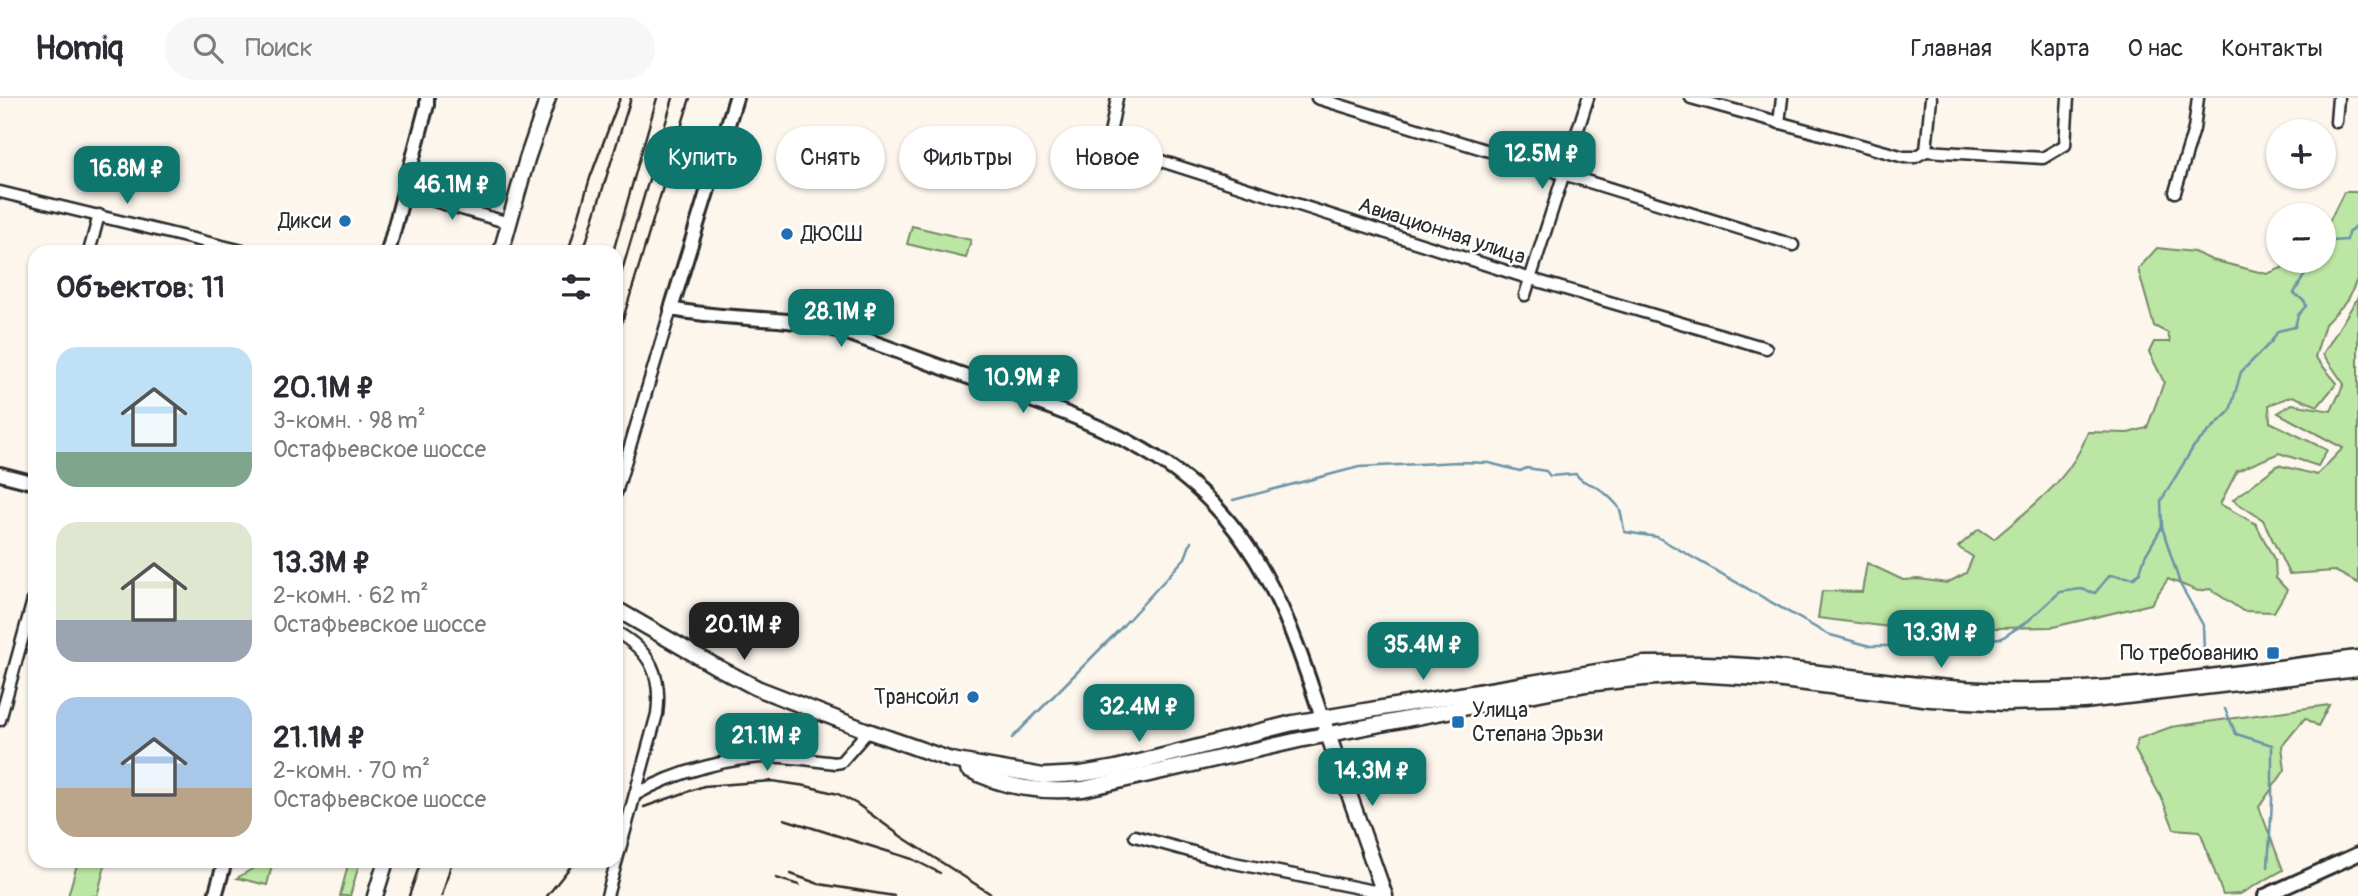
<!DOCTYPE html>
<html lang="ru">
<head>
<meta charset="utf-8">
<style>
	body { margin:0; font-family:Pangolin,sans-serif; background:#f7f7f7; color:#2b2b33; height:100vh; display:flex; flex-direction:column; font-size:26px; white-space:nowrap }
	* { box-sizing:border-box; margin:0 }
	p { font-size:23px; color:#7c7c81 }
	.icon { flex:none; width:38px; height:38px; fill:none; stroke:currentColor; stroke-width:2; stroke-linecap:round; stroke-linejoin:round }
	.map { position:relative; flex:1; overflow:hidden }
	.sheet { position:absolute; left:28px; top:147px; width:595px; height:623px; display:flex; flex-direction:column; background:#fff; border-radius:21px; box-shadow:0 2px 5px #0004 }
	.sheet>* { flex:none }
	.top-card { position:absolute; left:644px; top:28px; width:665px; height:63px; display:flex; gap:14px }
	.tools { position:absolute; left:2266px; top:21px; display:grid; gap:14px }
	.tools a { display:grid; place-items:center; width:70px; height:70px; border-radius:50%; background:#fff; box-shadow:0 2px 5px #0004; font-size:35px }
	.price { position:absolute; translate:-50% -60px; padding:0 16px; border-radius:14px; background:#0f766e; color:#fff; font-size:23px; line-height:46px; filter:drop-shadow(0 2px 4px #0008) }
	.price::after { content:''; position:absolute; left:50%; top:42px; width:21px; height:16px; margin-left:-10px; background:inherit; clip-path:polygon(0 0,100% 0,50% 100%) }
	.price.on { background:#222; color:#fff }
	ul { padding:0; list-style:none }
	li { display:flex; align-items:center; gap:21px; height:175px; padding:0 28px }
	li span { display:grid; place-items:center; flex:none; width:196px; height:140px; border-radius:21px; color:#555 }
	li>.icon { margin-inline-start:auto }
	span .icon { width:84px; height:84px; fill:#fffc; stroke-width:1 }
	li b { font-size:30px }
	h2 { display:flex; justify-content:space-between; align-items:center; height:84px; padding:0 28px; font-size:30px }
	.tag { padding:0 24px; border-radius:32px; background:#fff; box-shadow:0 2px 5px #0004; font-size:24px; line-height:63px }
	.tag.on { background:#0f766e; color:#fff }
	header { display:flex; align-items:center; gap:42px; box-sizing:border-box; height:98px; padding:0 35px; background:#fff; border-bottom:2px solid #e1e1e2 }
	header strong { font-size:33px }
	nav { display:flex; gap:38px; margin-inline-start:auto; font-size:24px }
	.search { width:490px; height:63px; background:#f7f7f7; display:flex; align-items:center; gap:18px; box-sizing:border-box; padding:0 24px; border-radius:38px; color:#7c7c81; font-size:26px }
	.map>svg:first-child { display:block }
	.green { fill:#bce6a3; stroke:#748867; stroke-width:2 }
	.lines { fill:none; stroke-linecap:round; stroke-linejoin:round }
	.stream { stroke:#6b94a6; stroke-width:2.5 }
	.minor-casing { stroke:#2b2b2b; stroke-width:15 }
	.tertiary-casing { stroke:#2b2b2b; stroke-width:18 }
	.secondary-casing { stroke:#2b2b2b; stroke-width:19 }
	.minor { stroke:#fff; stroke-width:10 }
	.tertiary { stroke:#fff; stroke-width:12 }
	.secondary { stroke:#fff; stroke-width:14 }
	.rail { stroke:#2b2b2b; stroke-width:2.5 }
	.poi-dot { fill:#1f6fb2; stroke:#fff; stroke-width:2.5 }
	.labels { text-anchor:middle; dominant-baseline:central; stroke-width:5; stroke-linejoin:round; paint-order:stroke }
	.poi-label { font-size:21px; fill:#2b2b2b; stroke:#fff; text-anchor:end }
	.street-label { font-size:21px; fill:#2b2b2b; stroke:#fff }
</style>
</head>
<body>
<header>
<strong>Homiq</strong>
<div class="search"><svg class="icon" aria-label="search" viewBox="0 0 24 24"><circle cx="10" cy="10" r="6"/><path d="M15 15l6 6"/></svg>Поиск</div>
<nav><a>Главная</a><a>Карта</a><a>О нас</a><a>Контакты</a></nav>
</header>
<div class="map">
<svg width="2358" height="798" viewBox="0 0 2358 798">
	<rect width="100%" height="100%" fill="#fcf6ed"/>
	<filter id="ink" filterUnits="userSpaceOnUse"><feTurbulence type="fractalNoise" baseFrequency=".0143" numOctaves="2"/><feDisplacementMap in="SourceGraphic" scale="14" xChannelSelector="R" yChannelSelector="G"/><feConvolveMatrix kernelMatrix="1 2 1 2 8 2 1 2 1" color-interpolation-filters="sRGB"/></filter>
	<g filter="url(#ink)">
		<g class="green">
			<path d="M994,34L1019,40L1012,67L999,78L984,74Z"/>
			<path d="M2344,94H2358V179L2348,202L2325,226L2315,259L2337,285L2318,308L2292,298L2269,307L2270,324L2327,352L2318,368L2279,355L2237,373L2220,406L2256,426L2275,463L2276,480L2287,492L2274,514L2243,513L2210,491L2198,493L2168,481L2151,506L2053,529L1992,530L1952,526L1905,531L1818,520L1822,493L1862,494L1867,465L1903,482L1918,481L1947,485L1966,475L1973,459L1958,449L1979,431L1994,441C2032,408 2071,382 2088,334L2128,335L2147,330L2164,284L2149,254L2154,244H2170L2168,235L2154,228L2138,171L2157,150L2194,154L2212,162L2267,176L2294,165V163H2324V134Z"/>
			<path d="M912,128L971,142L966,160L907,146Z"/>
			<path d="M2358,199V485L2335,473L2289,476L2263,422L2233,402L2278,367L2317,377L2343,350L2278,315L2292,306L2331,313L2344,286L2323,256Z"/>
			<path d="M2329,607L2318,628L2305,620L2282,648L2285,672L2259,709L2283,772L2240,796L2223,797L2200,733L2174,731L2163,703L2135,652L2138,641L2171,629Z"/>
			<path d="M78,763L106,764L97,798H68Z"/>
			<path d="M265,763H273L267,787L237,780Z"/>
			<path d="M349,763H360L350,798H340Z"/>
		</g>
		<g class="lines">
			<g class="stream">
				<path d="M2324,148L2331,143L2347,142L2348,135L2358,125"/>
				<path d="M1233,402L1359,369L1458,364L1489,365L1520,373L1527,370L1546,373L1550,378L1576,376C1581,384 1587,384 1595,388C1602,392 1612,401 1617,407C1624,416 1621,425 1625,434L1657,439L1827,536L1870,548H1907L1931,538L1962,543L2002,540L2028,523L2060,494L2081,491L2095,495L2110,477L2134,480L2140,474L2145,458L2162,429"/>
				<path d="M2204,554L2203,527L2180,486L2162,429L2161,403L2194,348L2230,313L2241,274L2271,244L2278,233L2295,229L2298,217L2306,208L2305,204L2294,195L2305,176V163"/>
				<path d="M2225,611L2236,636L2272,647V703L2268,769"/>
				<path d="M1012,640L1118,533L1185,460L1191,444"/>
			</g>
			<g class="minor-casing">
				<g id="minor">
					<path d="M1117,0L1108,46L1531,181L1766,250"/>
					<path d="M1317,0L1793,147"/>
					<path d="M1691,0L1904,59H1915L1926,53"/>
					<path d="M2336,24L2338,0"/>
					<path d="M1779,25L1782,0"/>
					<path d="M1926,53L2043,60L2065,47L2068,0"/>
					<path d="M1926,53L1931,0"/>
					<path d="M0,94L247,154"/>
					<path d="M404,94L509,125"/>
					<path d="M2175,94L2194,31L2198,0"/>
					<path d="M89,154L99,117"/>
					<path d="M1525,197L1588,0"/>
					<path d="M616,395L671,211"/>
					<path d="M0,622L35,495"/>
					<path d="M635,697C674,674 736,657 781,659C799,660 817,663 835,665L841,664L868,633"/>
					<path d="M1135,738L1229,764L1384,795"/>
					<path d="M607,798L657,616C662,578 651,553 616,534"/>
				</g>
			</g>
			<g class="tertiary-casing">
				<g id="tertiary">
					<path d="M736,0L671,211C728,223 786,217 842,233C897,253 952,273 1007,293C1103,329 1184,357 1245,445C1282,498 1302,559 1322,620"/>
					<path d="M388,154L427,7V0"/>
					<path d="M0,376L35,385"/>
					<path d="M215,798L225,763"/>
					<path d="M2265,798L2358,756"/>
				</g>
			</g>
			<g class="secondary-casing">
				<g id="secondary">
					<path d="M501,154L527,61L548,0"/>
					<path d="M616,511L715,568L757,590L868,633L951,662L1043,678L1081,676L1116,670L1293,625L1644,566C1688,565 1732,566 1776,570C1852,578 1927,591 2004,593C2122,595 2241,574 2358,560"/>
					<path d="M1325,628L1385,798"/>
					<path d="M968,671C1005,690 1041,695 1083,691L1299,642L1586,586L1644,580L1694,576L1775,581L1931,601L2006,605L2084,603L2358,571"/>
					<path d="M375,798L386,763"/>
				</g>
			</g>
			<use href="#minor" class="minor"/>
			<use href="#tertiary" class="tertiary"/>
			<use href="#secondary" class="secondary"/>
			<g class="rail">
				<path d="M568,154L590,80L620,0"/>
				<path d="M583,154L631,0"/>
				<path d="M613,154L657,0"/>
				<path d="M616,193L673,0"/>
				<path d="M616,244L690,0"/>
				<path d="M644,709L704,688L772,683L806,688L838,696L857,706L902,739L994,798"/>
				<path d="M784,721L912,761L940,775"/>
				<path d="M791,776L819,786L894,798"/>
				<path d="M776,780L799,787"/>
				<path d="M409,798L421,763"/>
				<path d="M442,798L452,763"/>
				<path d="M547,798L575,763"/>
			</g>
		</g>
	</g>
	<g class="poi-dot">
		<circle cx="345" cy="123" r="7"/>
		<circle cx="787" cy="136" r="7"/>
		<rect x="2266" y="548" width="14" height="14" rx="3.5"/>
		<circle cx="973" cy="599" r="7"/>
		<rect x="1451" y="617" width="14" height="14" rx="3.5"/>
	</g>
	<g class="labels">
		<g class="poi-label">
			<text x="331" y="123">Дикси</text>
			<text x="801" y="136" text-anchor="start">ДЮСШ</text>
			<text x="2259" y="555">По требованию</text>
			<text x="959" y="599">Трансойл</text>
			<text x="1472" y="612" text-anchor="start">Улица<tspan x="1472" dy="24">Степана Эрьзи</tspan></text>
		</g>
		<g class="street-label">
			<text transform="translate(1442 133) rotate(18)">Авиационная улица</text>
		</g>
	</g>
</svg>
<div class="tools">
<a>+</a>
<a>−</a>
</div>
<b class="price" style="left:1542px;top:93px">12.5M ₽</b>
<b class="price" style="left:127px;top:108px">16.8M ₽</b>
<b class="price" style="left:452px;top:124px">46.1M ₽</b>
<b class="price" style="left:841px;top:251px">28.1M ₽</b>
<b class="price" style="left:1023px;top:317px">10.9M ₽</b>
<b class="price on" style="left:744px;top:564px">20.1M ₽</b>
<b class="price" style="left:1941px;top:572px">13.3M ₽</b>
<b class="price" style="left:1423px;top:584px">35.4M ₽</b>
<b class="price" style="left:1139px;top:646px">32.4M ₽</b>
<b class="price" style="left:767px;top:675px">21.1M ₽</b>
<b class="price" style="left:1372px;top:710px">14.3M ₽</b>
<div class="top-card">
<a class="tag on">Купить</a>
<a class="tag">Снять</a>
<a class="tag">Фильтры</a>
<a class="tag">Новое</a>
</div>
<section class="sheet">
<h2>Объектов: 11<svg class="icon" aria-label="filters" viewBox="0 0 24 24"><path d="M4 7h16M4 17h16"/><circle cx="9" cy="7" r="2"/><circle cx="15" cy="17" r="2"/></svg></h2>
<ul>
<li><span style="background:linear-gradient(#bfe0f5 75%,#7fa58c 0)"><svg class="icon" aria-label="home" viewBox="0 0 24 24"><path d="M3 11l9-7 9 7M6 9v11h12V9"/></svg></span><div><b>20.1M ₽</b><p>3-комн. · 98 m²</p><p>Остафьевское шоссе</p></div></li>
<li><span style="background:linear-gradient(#dfe7d0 70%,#9aa5b1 0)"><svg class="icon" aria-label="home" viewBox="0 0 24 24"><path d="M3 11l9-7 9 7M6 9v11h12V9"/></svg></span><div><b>13.3M ₽</b><p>2-комн. · 62 m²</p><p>Остафьевское шоссе</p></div></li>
<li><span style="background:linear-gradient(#a9c7e8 65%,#b9a48a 0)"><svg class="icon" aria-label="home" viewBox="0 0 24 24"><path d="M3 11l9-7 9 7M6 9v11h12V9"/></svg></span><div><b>21.1M ₽</b><p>2-комн. · 70 m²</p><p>Остафьевское шоссе</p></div></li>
</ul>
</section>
</div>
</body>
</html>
